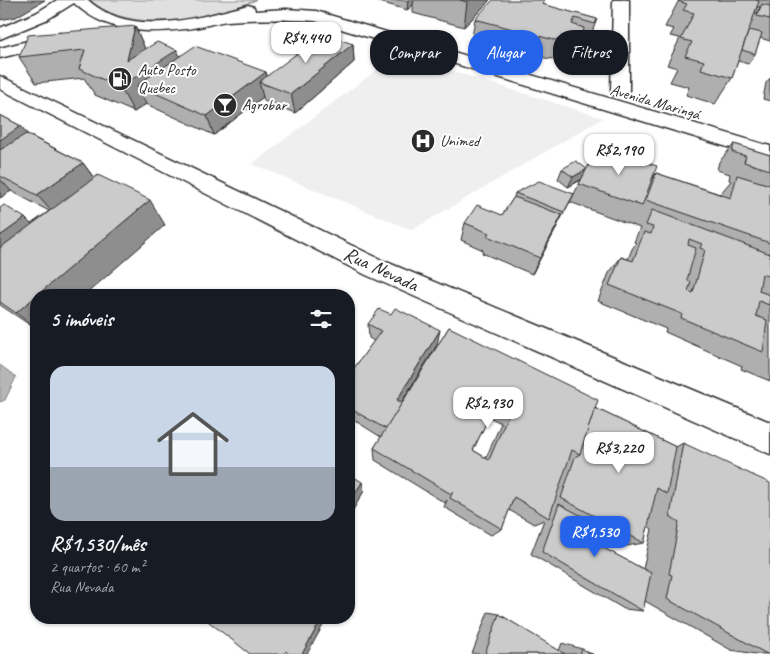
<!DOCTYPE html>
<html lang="pt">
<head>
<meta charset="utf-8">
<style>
	body { margin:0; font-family:Caveat,sans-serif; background:#20242c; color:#f1f3f6; height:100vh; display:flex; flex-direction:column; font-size:19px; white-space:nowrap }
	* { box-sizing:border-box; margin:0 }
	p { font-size:16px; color:#9ea1a6 }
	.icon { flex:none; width:28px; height:28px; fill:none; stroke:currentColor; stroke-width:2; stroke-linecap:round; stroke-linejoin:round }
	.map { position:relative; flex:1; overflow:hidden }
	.details { position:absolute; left:30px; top:289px; width:325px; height:335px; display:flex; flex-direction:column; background:#171b24; border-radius:20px; box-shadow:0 1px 4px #0004 }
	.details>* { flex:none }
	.guide { position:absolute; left:370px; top:30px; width:325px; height:45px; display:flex; gap:10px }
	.price { position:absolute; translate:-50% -42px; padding:0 11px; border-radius:10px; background:#fff; color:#222; font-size:16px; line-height:32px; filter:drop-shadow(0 1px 2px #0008) }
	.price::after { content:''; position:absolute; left:50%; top:30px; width:15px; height:11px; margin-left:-8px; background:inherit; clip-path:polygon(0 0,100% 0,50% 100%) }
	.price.on { background:#2563eb; color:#fff }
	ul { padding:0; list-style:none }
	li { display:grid; align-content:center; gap:10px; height:265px; padding:0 20px }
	li span { display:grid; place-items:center; height:155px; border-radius:15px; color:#555 }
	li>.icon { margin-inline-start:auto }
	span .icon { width:90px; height:90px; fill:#fffc; stroke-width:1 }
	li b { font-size:21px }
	h2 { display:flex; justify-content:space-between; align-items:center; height:60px; padding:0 20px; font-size:21px }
	.chip { padding:0 18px; border-radius:20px; background:#171b24; box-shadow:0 1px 4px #0004; font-size:18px; line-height:45px }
	.chip.on { background:#2563eb; color:#fff }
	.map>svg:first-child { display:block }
	.built { fill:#efefef }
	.green { fill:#e0e0e0; stroke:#868686 }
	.water { fill:#b6b6b6; stroke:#7e7e7e }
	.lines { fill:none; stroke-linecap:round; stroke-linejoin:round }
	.minor-casing { stroke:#2b2b2b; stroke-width:3 }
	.major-casing { stroke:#2b2b2b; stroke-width:3 }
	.minor { fill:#fff; fill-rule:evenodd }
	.major { fill:#fff; fill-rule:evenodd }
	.wall { fill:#afafaf; stroke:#2b2b2b; fill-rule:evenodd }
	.shaded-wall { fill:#8e8e8e; stroke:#2b2b2b }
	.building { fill:#cbcbcb; stroke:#2b2b2b; fill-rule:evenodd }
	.labels { text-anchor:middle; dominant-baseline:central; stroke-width:4; stroke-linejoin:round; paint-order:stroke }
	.far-poi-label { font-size:16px; fill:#2b2b2b; stroke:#fff; text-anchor:start }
	.far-street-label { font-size:16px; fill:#2b2b2b; stroke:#fff }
	.street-label { font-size:20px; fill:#2b2b2b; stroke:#fff }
</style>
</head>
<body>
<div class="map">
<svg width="770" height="654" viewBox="0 0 770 654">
	<rect width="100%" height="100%" fill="#fff"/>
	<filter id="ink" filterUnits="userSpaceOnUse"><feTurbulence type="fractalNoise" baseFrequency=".02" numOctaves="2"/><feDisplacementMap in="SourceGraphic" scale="10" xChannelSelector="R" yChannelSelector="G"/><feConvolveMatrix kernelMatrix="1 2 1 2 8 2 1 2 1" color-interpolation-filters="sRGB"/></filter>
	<g filter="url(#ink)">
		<path class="built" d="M398,54L603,118L412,230L252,164Z"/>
		<path class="green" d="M90,0H256C212,19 130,36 90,0Z"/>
		<path class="water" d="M0,365L16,377L5,400L0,402Z"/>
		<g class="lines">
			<g class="minor-casing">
				<g id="minor">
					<path d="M613,0H629V91L627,95H613L611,91Z"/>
					<path d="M0,76L384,261L770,422V454L366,275L0,89Z"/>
				</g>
			</g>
			<g class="major-casing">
				<g id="major">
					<path d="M57,0H88C131,39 198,18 248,5L254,7L255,11L286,9L316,11L770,146V160L315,21C286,19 255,19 227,21C213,23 199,28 185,29C145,34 104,32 74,3L48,19L0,39V28L36,13Z"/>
					<path d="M59,33L65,34L67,38L65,42L0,58V48Z"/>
				</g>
			</g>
			<use href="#minor" class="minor"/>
			<use href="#major" class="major"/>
		</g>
		<g class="wall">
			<path d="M376,0H490L464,27L413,13V5L407,10L376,1Z"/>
			<path d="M679,0H770V41L760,38L755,54L748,64L738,61L732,78L715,104L686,95L689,87L670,82L677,68L667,65L680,38L670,36L674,29L665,27Z"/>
			<path d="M544,5L597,19L588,42L581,40L575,56L549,59L472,37L475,19Z"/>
			<path d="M135,26L145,49L177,50L180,57L266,72L267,76L353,44L354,62L295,113L264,101L263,97L214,135L146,104L134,112L95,95L84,78L36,83L19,57Z"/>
			<path d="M770,78V101L763,99L766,83Z"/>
			<path d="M0,115L21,126L27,134L83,163L94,178L165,225L36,295V329L0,305V208L25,218L31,224L49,211L11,191L0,198Z"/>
			<path d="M734,144L770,155V381L741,369L742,366L665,332L666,329L598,301L609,273L621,257L628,259L632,249L636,243L634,242L640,228L570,202L581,180L568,187L558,179L562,169H587L651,181L656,173L720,194L731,181L729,180L730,174L717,170L719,162Z"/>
			<path d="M515,193L574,194L532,274L482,253L483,250L461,240L465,223L502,215L514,197Z"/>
			<path d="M368,324L437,345L401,403H402L449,327L595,408L676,447L683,443L770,654H756L731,650L645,601L643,611L624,609L531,554L544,520L534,524L509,510L502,529L491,535L444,507L447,500L445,503L375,460L374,448L381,437L349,417V375L374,341L369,338ZM489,417L501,423L486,458L473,450ZM648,526L652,529L643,569L594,543L597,531L626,546L644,543Z"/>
			<path d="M488,612L499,614L559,651L562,643L582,649L589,653L593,654H472Z"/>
		</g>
		<g class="shaded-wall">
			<path d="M0,0H45L16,17L0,20Z"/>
			<path d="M408,0H414L413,5L407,10Z"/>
			<path d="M469,0H490L464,27L467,2Z"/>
			<path d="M135,26L146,51L177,50L187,76L137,85L146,104L134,112L120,87L127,60Z"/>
			<path d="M353,44L354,62L295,113L291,94Z"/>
			<path d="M266,72L269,86L259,82L263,97L214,135L207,116Z"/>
			<path d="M0,120L21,126L41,152L0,176Z"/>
			<path d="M83,163L96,181L53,213L37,195Z"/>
			<path d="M587,169L582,179L568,187L573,177Z"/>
			<path d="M0,179L11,191L0,198Z"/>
			<path d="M150,200L165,225L85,295H37Z"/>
			<path d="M562,215L554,233L532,274L540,258Z"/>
			<path d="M25,218L34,227L0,253V236Z"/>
			<path d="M36,295V328L16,313Z"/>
			<path d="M440,330L437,345L396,411L397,400Z"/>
			<path d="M362,482L364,491L349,517V504Z"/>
			<path d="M349,571L351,573L349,578Z"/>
			<path d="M322,618H327L307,654H302Z"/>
		</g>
		<g class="building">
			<path d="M460,0H469L467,2Z"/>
			<path d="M493,0H542L545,1L542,4L597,19L595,24L575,18L572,24L584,28L582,38L554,40L475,19Z"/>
			<path d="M679,0H755L759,1L732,78L701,69L704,61L685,56L692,42L681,39L694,13L683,10L687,4L678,1Z"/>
			<path d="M762,4L770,6V19L757,16Z"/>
			<path d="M757,7H760L757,13H755Z"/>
			<path d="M135,26L127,60L157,42L177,50L120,87L79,69L85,50L19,57L28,35Z"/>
			<path d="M749,30L762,33L755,54L742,50Z"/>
			<path d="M323,34L353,44L291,94L259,82Z"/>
			<path d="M195,46L266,72L207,116L137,85Z"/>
			<path d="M0,115L21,126L0,140Z"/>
			<path d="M26,134L83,163L37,195L0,176V150Z"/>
			<path d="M734,144L770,155V170L744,162L746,156L732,152Z"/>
			<path d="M598,147L657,166L642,206L579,184Z"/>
			<path d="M576,161L587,169L573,177L562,169Z"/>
			<path d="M656,173L731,198L737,175L770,185V243L646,200Z"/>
			<path d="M98,175L150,200L16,313L0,302V248Z"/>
			<path d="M539,181L574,194L564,212L515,193Z"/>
			<path d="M514,197L562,215L540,258L487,236L489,233L465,223L477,205L502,215Z"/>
			<path d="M4,205L25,218L0,236V208Z"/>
			<path d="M652,210L770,254V277L762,274L759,291L770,295L769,305L759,301L756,316L767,320L763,352L681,318L682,314L609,285L621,257L633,261L644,232L651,234L653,227L646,225ZM689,239L702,244L700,248L705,250L693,293L688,291L691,282L687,280L696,248L688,245Z"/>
			<path d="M395,308L440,330L397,400L402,403L386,429L349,408V375L381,331L368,324L379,309L391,314Z"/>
			<path d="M449,327L598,400L580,454L572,450L549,518L514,497L502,529L450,498L453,491L451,494L374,448ZM497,401L511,408L489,460L473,450Z"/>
			<path d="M595,408L676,447L667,494L657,488L644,543L561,498L575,457L580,454Z"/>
			<path d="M683,443L770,483V654H767L667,599L672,575L669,574L679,522L670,516Z"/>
			<path d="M349,474L362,482L349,504Z"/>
			<path d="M559,504L599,525L594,543L651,573L643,611L542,552Z"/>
			<path d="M499,614L565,654H485Z"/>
			<path d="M204,618H322L302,654H289L286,651L284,654H250Z"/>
			<path d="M582,649L591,654H580Z"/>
		</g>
	</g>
	<defs>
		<g id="fuel-disc" transform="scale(1.25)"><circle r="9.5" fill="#2b2b2b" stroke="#fff"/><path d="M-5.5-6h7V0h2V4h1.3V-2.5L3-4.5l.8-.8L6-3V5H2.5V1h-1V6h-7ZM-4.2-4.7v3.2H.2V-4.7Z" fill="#fff"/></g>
		<g id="bar-disc" transform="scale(1.25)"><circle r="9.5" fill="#2b2b2b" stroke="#fff"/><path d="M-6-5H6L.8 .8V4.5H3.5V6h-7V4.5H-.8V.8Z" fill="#fff"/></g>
		<g id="hospital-disc" transform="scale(1.25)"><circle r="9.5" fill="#2b2b2b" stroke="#fff"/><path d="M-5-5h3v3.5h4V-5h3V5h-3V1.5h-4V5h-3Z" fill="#fff"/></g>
	</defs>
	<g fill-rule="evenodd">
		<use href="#fuel-disc" x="120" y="79"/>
		<use href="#bar-disc" x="225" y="105"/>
		<use href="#hospital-disc" x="423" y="141"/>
	</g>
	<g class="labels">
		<g class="far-poi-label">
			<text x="138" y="70">Auto Posto<tspan x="138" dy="18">Quebec</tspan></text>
			<text x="242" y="105">Agrobar</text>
			<text x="440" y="141">Unimed</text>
		</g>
		<g class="far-street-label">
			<text transform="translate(655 102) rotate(16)">Avenida Maringá</text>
		</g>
		<g class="street-label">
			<text transform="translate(381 269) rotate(25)">Rua Nevada</text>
		</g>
	</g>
</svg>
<b class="price" style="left:306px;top:64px">R$4,440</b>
<b class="price" style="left:619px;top:176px">R$2,190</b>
<b class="price" style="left:488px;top:429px">R$2,930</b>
<b class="price" style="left:619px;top:474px">R$3,220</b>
<b class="price on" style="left:595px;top:558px">R$1,530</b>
<div class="guide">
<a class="chip">Comprar</a>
<a class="chip on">Alugar</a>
<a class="chip">Filtros</a>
</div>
<section class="details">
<h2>5 imóveis<svg class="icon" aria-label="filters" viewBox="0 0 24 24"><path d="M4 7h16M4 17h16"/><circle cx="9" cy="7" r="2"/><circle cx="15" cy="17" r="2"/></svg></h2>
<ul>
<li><span style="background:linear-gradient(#c9d6e8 65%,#9aa5b1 0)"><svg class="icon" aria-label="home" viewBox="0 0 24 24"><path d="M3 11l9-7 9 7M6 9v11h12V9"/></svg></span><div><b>R$1,530/mês</b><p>2 quartos · 60 m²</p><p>Rua Nevada</p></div></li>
</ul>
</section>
</div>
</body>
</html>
